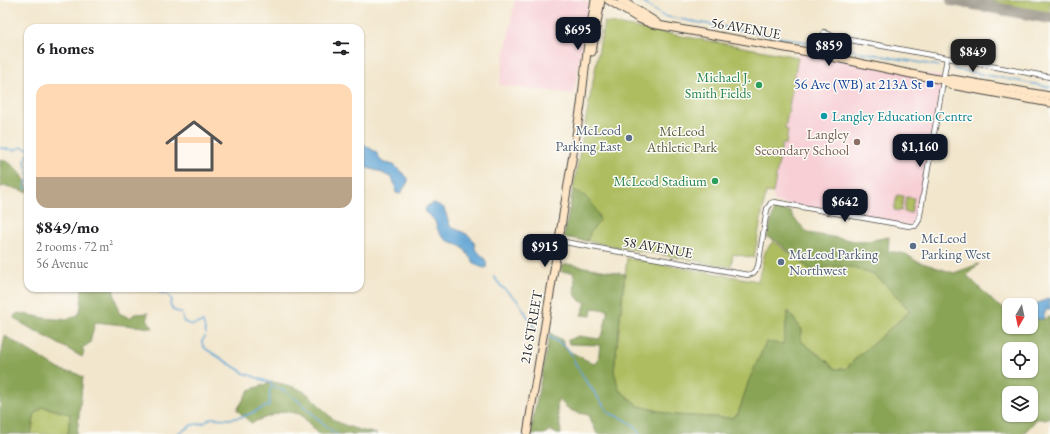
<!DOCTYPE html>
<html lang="en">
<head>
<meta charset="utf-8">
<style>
	body { margin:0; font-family:"EB Garamond",serif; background:#f6f6f6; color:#202124; height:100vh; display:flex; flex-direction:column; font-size:15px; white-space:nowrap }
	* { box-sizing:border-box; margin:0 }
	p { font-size:13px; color:#757577 }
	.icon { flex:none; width:22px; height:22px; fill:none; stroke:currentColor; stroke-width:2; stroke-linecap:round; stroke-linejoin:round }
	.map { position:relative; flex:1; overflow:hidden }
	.sheet { position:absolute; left:24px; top:24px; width:340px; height:268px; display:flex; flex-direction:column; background:#fff; border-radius:12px; box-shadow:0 1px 3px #0004 }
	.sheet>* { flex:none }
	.needle { width:26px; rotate:189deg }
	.tools { position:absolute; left:1002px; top:298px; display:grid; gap:8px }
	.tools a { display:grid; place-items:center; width:36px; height:36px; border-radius:8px; background:#fff; box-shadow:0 1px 3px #0004; font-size:20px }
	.price { position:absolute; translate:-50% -34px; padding:0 9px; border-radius:8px; background:#111827; color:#fff; font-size:13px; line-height:26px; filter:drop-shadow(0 1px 2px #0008) }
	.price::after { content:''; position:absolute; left:50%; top:24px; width:12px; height:9px; margin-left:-6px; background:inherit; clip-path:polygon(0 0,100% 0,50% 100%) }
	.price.active { background:#222; color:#fff }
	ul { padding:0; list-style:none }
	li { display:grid; align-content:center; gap:8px; height:212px; padding:0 12px }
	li+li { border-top:1px solid #e0e0e0 }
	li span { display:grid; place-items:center; height:124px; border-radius:12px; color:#555 }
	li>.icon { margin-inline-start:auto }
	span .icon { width:72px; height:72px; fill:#fffc; stroke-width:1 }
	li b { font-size:17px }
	h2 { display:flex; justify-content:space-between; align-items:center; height:48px; padding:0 12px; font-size:17px }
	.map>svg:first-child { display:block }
	.built { fill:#f7cfd5 }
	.green { fill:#aebd60; stroke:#6c7446 }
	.forest { fill:#8aa456; stroke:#5a6840; fill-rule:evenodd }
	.water { fill:#5ea3d3; stroke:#44677f }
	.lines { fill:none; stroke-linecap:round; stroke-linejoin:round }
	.stream { stroke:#5ea3d3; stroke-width:1.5 }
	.taxiway { stroke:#8e887c; stroke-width:12 }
	.minor-casing { stroke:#494743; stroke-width:6 }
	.secondary-casing { stroke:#494743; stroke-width:9 }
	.minor { stroke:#fff; stroke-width:4.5 }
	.secondary { stroke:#fde5c5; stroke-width:7 }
	.transit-dot { fill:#1a4fb4; stroke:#fdfcf7; stroke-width:1.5 }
	.leisure-dot { fill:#2e9e5b; stroke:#fdfcf7; stroke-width:1.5 }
	.culture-dot { fill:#0f9aa8; stroke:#fdfcf7; stroke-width:1.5 }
	.service-dot { fill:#5c6f8a; stroke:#fdfcf7; stroke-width:1.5 }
	.education-dot { fill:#8d6e63; stroke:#fdfcf7; stroke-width:1.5 }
	.labels { text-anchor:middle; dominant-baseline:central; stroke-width:3; stroke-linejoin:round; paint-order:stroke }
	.street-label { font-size:14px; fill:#2b2b2b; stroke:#fdfcf7 }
	.leisure-label { font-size:14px; fill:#27864d; stroke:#fdfcf7; text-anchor:end }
	.transit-label { font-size:14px; fill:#164399; stroke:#fdfcf7; text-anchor:end }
	.culture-label { font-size:14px; fill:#0d838f; stroke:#fdfcf7; text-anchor:start }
	.service-label { font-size:14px; fill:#4e5e75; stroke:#fdfcf7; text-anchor:start }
	.park-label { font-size:14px; fill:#595e3e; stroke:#fdfcf7 }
	.education-label { font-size:14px; fill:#785e54; stroke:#fdfcf7; text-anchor:end }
</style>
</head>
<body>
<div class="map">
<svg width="1050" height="434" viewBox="0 0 1050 434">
	<rect width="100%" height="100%" fill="#fdfcf7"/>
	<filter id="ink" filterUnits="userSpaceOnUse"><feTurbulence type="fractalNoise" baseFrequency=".025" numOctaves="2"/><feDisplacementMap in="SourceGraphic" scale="8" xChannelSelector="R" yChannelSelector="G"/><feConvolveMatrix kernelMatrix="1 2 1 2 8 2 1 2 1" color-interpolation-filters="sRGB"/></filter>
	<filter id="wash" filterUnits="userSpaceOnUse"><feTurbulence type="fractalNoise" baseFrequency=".012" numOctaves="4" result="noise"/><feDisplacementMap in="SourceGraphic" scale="16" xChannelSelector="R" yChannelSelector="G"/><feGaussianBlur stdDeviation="0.9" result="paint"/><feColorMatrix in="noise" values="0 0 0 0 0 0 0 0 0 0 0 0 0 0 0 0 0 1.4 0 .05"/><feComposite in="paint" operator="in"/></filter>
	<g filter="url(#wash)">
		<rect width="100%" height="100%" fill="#f2e6cc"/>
		<g class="built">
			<path d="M515,0H583L589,4L574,94L499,85Z"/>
			<path d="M799,51L943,77L915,226L774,202L773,193Z"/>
		</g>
		<g class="green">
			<path d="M965,0H1050V16Z"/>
			<path d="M604,22L798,57L785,129L788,130L786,144H782L773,193L766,192L754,258L733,254L731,266L730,267L564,237Z"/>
			<path d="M897,195L904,196L901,211L894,210Z"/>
			<path d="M906,197L914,198L911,213L904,212Z"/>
			<path d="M773,241L814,272L830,266L850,267L874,275L885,284L910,311L853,361L846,369H835L827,361L801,341L802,330L788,311L783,345L749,380L738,414L731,418L674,415L639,406L619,390L614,371L627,258L758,281L765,252Z"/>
			<path d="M43,407L70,414L68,434H31L35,413Z"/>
		</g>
		<g class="forest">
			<path d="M0,159C13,162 28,178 28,192L6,186L0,187Z"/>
			<path d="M573,190C585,192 598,209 600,221L591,231L587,241L564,237Z"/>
			<path d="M775,207L791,212L793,217L808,233L862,242L889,237L888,251L906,254L916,261L954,273L979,264L967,275L997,305L1009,310V327H1031V319H1044L1050,316V419H1037L1023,434H597L589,415C574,412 569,412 559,399C554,407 561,423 561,434H557L550,430L544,434H530L550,333L562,340L565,349L594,364L598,361L600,345L569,344L568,340L579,336L599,339L603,333L608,310L592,308L591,316L581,315L586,303L580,301L574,293L575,282L573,272H561L562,266L567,264L625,274L614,371L619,390L639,406L674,415L731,418L738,414L749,380L766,342L783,344L788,311L802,330L801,341L827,361L835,369H846L853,361L910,311L885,284L874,275L850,267L830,266L814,272L776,241L767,237ZM1009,349H1031V371H1009ZM1009,393H1031V415H1009Z"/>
			<path d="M82,288H113L119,313L130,318L134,314L148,313L147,319L153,328L95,322L90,343L82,348L84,352L82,357L16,320L14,317L16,314L19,313C32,315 71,326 79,313C82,307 81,295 82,288Z"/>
			<path d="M5,336L59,369L67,372H73L83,377L77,434H68L70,414L43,407L35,413L31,434H0V360Z"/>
			<path d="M272,382C291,385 306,389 318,404C324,410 329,417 336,421C349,428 363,431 377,434H319L300,414L284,411L251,423L237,410L249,390Z"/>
		</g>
		<g class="water">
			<path d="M360,142L376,152L382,162L394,165L408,178V182L400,194L396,193L395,185L392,178L378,171L364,167L360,157Z"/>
			<path d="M434,203L444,208L450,226C460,232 476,234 475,249C480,254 489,260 486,268C473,268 470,255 463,248C456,242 447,243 441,235C433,225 440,222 426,213L425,210L427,206Z"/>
			<path d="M1050,298V309L1046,310L1043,319H1031V306Z"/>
		</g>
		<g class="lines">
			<g class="stream">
				<path d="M639,0L663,16L938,66"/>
				<path d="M954,69L1050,87"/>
				<path d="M0,148L15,150L21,147L28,149"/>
				<path d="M28,154L25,161L28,178"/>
				<path d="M28,180L25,185V188H28"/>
				<path d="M494,277L501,286L518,301L537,332"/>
				<path d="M161,288L159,292L167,294L172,300L170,304L173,310L181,313L184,322L192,325L203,322L206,334"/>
				<path d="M548,336L566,347L571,353L575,363L584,378L609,413L626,420L634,426L640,434"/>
				<path d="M205,337L202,341L203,346L206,349L244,373L271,383L272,386L283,390L296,399L328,428L337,434"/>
				<path d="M177,434L192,425L204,423L211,418L229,419L242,417L268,406L269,405L270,390L272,386"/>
			</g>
			<path class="taxiway" d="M952,0L1050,18"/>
		</g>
	</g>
	<g filter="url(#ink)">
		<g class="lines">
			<g class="minor-casing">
				<g id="minor">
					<path d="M824,32L834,37L1050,77"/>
					<path d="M559,241L748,275L753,273L758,267L767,209L771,203L774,202L909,226H915L919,220L947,58"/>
				</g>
			</g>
			<g class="secondary-casing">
				<g id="secondary">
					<path d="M608,0L639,19L652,24L808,52L911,74L943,80L952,79L1050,96"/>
					<path d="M621,0L656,22"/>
					<path d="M592,52L601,0"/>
					<path d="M943,80L951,85L1050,103"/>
					<path d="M527,434L581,105L587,51L595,0"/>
				</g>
			</g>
			<use href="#minor" class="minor"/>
			<use href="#secondary" class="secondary"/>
		</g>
	</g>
	<rect class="transit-dot" x="926" y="80" width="8" height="8" rx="2"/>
	<g class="leisure-dot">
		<circle cx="759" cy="85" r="4"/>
		<circle cx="715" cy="181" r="4"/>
	</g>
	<circle class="culture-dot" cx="824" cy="116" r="4"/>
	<g class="service-dot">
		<circle cx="629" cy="138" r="4"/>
		<circle cx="913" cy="246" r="4"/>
		<circle cx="781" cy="262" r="4"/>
	</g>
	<circle class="education-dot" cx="857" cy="142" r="4"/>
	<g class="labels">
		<g class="street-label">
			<text transform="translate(746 28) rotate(10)">56 AVENUE</text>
			<text transform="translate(658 247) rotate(10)">58 AVENUE</text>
			<text transform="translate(531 327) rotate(-80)">216 STREET</text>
		</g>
		<g class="leisure-label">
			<text x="751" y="77">Michael J.<tspan x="751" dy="16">Smith Fields</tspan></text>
			<text x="707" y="181">McLeod Stadium</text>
		</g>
		<g class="transit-label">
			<text x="922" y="84">56 Ave (WB) at 213A St</text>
		</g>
		<g class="culture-label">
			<text x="832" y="116">Langley Education Centre</text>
		</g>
		<g class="service-label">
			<text x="621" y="130" text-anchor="end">McLeod<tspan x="621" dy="16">Parking East</tspan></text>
			<text x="921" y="238">McLeod<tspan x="921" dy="16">Parking West</tspan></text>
			<text x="789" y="254">McLeod Parking<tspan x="789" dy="16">Northwest</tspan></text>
		</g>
		<g class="park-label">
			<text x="682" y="131">McLeod<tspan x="682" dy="16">Athletic Park</tspan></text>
		</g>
		<g class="education-label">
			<text x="849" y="134">Langley<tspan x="849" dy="16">Secondary School</tspan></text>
		</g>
	</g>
</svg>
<div class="tools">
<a><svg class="needle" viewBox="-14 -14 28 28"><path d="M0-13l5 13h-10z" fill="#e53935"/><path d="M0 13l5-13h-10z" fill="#757577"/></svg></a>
<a><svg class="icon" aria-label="locate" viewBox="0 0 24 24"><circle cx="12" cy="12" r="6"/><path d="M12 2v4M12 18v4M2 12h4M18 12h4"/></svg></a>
<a><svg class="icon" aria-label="layers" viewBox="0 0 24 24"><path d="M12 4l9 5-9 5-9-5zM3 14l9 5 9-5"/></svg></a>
</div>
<b class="price" style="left:578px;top:51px">$695</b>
<b class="price" style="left:829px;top:67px">$859</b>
<b class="price active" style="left:973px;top:73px">$849</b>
<b class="price" style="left:920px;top:168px">$1,160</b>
<b class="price" style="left:845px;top:223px">$642</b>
<b class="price" style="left:545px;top:268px">$915</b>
<section class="sheet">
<h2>6 homes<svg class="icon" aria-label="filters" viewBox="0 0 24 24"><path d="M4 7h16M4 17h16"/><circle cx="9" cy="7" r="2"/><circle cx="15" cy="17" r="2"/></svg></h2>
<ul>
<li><span style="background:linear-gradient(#ffd9b3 75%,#b9a48a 0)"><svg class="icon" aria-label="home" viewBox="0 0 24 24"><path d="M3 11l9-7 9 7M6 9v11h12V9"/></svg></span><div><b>$849/mo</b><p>2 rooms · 72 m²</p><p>56 Avenue</p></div></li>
</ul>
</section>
</div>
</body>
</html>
